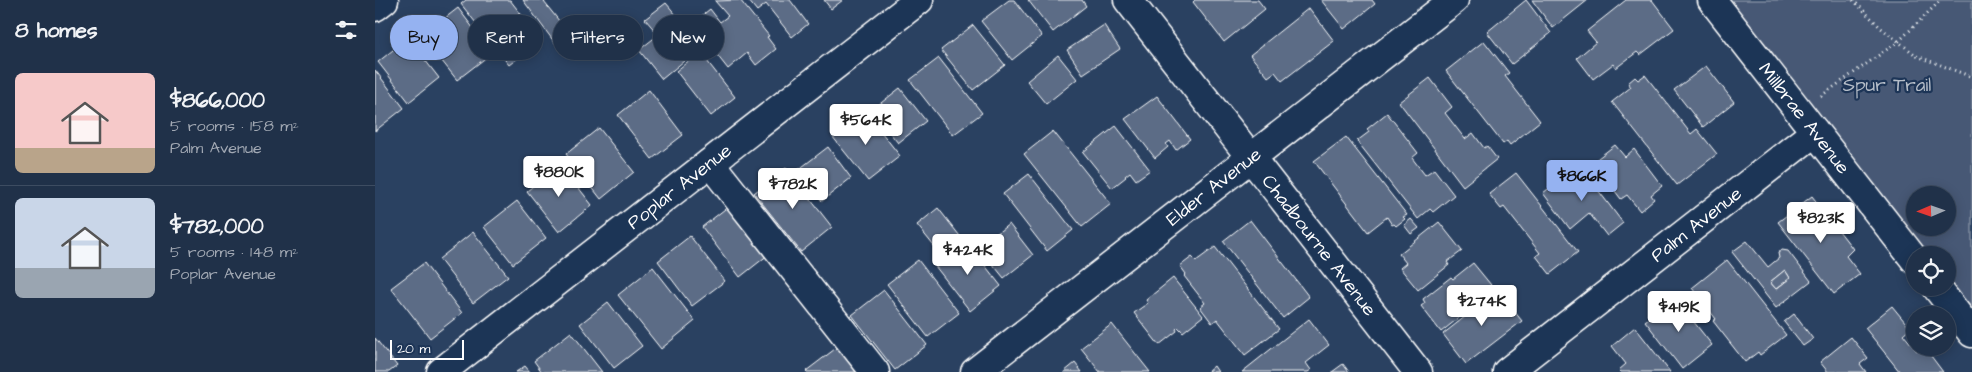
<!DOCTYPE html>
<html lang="en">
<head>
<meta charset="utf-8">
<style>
	body { margin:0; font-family:"Architects Daughter",sans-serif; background:#2d3d53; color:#f1f3f6; height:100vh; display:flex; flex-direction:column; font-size:19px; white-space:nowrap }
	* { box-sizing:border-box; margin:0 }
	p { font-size:16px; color:#a2a9b4 }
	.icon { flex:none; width:28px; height:28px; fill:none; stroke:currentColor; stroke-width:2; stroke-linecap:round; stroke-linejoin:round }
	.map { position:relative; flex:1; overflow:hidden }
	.sheet { display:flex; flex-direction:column; background:#203149; width:375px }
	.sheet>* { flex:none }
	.hud { position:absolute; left:15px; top:15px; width:475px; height:45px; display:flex; gap:10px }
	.needle { width:32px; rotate:268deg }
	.buttons { position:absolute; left:1531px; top:186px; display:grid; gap:10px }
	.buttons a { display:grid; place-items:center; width:50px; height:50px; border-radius:50%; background:#203149; box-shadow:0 2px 12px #0003,0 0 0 1px #3d4c61; font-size:25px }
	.scale { position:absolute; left:15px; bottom:12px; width:74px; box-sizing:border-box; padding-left:5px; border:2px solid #fff; border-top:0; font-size:14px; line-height:18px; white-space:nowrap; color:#fff; -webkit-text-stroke:4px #1d3557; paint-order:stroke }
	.price { position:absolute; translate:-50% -42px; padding:0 11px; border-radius:5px; background:#fff; color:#222; font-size:16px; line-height:32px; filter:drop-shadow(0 1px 2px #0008) }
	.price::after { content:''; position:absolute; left:50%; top:30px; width:15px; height:11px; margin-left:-8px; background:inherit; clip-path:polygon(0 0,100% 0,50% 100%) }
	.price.current { background:#95b2f1; color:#111 }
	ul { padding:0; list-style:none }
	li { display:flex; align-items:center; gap:15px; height:125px; padding:0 15px }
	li+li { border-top:1px solid #3d4c61 }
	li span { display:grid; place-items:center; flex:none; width:140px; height:100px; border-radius:8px; color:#555 }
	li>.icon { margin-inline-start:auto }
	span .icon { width:60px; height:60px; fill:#fffc; stroke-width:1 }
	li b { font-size:21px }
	h2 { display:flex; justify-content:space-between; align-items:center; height:60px; padding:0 15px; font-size:21px }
	.tag { padding:0 18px; border-radius:22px; background:#203149; box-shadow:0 2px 12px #0003,0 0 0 1px #3d4c61; font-size:18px; line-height:45px }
	.tag.current { background:#95b2f1; color:#111 }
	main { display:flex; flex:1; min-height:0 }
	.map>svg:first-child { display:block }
	.green { fill:#465975; stroke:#a2acba; fill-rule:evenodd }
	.building { fill:#5b6c86; stroke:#fff; fill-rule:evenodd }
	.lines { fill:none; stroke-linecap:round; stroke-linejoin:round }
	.minor-casing { stroke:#fff; stroke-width:31 }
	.path { stroke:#fff; stroke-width:3; stroke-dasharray:1 4; stroke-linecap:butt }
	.minor { stroke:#1d3557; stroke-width:28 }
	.labels { text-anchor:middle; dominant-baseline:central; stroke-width:4.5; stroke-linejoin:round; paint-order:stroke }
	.park-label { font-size:19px; fill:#b5bdc8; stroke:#1d3557 }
	.street-label { font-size:19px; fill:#fff; stroke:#1d3557 }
</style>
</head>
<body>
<main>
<section class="sheet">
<h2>8 homes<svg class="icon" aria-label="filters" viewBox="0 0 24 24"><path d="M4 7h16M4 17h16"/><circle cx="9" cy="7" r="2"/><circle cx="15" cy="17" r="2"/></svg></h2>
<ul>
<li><span style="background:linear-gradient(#f6c9c9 75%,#b9a48a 0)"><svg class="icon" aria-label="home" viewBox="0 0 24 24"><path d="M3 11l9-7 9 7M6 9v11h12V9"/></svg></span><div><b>$866,000</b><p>5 rooms · 158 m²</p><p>Palm Avenue</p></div></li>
<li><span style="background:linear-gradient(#c9d6e8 70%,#9aa5b1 0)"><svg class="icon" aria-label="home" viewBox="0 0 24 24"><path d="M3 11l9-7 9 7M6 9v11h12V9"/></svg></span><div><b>$782,000</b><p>5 rooms · 148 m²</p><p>Poplar Avenue</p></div></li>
</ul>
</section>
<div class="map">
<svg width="1597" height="372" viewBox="0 0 1597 372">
	<rect width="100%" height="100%" fill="#2a4161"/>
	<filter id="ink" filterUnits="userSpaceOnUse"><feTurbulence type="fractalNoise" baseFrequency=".02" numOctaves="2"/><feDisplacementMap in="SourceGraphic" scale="10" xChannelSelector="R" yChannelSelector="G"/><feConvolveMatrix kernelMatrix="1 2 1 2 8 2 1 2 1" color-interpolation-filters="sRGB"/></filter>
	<g filter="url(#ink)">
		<path class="green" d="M1337,0H1597V334L1572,288V255H1540ZM1540,195H1572V228H1540Z"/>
		<g class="building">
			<path d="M91,0H135L166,40L134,65L86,4Z"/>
			<path d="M148,0H172L169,2L193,32L180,43Z"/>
			<path d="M365,0L394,36L392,37L401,49L381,65L372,53L353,69L327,36L329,35L319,22L335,9L345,22L353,16L340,1Z"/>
			<path d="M373,0H415L433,24L417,37L391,4L382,11Z"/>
			<path d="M449,0H468L456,9Z"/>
			<path d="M634,0H639L667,36L637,60L606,21Z"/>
			<path d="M653,0H707L711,6L678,32Z"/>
			<path d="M820,0H883L890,9L849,42L818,2Z"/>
			<path d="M946,0H997L1000,4L969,29Z"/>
			<path d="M1151,0L1176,33L1137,64L1112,32Z"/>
			<path d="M1157,0H1213L1178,28Z"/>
			<path d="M1251,0H1277L1299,29L1265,55L1262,52L1241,68L1238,64L1218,79L1202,58L1221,42L1212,31Z"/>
			<path d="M291,3L302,16L282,33L270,19Z"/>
			<path d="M83,8L117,53L82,80L47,36Z"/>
			<path d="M934,8L959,41L907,81L900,72L893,77L875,55Z"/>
			<path d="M598,25L630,65L598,90L566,50Z"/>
			<path d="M729,25L745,49L708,74L692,50Z"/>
			<path d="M287,32L309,61L287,79L264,50Z"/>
			<path d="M33,38L64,78L34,102L3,62Z"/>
			<path d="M1109,41L1134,73L1130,76L1165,121L1135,145L1132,141L1128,144L1071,71Z"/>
			<path d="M325,52L360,97L336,116L301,71Z"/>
			<path d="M683,55L702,79L671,104L652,81Z"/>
			<path d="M564,58L607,113L578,135L535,80Z"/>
			<path d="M1331,66L1359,102L1328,127L1299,90Z"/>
			<path d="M0,70L29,108L0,131Z"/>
			<path d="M1270,75L1316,134L1322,129L1342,154L1302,185L1237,102L1256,87L1253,83L1260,77L1263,80Z"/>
			<path d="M1055,78L1077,107L1070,113L1090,139L1098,133L1109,148L1112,146L1122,159L1088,186L1024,102Z"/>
			<path d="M525,88L551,121L523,143L497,110Z"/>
			<path d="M274,90L308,135L277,159L243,115Z"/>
			<path d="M782,96L815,139L801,150L795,141L791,144L793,147L780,158L750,119Z"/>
			<path d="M489,110L525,156L493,181L457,136Z"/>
			<path d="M1012,113L1043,153L1037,158L1050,175L1059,169L1079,195L1058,212L1055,209L1043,219L982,141L994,132L992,129Z"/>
			<path d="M741,126L775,170L761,180L755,172L750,176L751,177L737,188L708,152Z"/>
			<path d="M224,128L259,172L226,199L191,154Z"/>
			<path d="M678,131L736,204L707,227L649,154Z"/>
			<path d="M971,137L1032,215L1028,217L1030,219L1021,226L1019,224L1017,225L1012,217L993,232L939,161Z"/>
			<path d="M1240,145L1250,157L1259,149L1287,186L1276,195L1279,199L1265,211L1252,195L1246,199L1218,162Z"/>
			<path d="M453,147L476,178L447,201L423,170Z"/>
			<path d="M185,164L217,205L184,232L152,191Z"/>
			<path d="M1204,165L1248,223L1232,236L1214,213L1195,229L1168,193Z"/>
			<path d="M411,168L457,227L426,252L379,193Z"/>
			<path d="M1141,173L1203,252L1175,274L1161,256L1165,253L1129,207L1126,209L1114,194Z"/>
			<path d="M654,174L698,230L672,251L628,194Z"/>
			<path d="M1437,196L1478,249L1471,256L1485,274L1459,294L1403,222Z"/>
			<path d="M142,201L171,238L138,264L109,227Z"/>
			<path d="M359,202L398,251L365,277L327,227Z"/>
			<path d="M563,208L588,240L567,256L542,225Z"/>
			<path d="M1036,219L1044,228L1036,234L1029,225Z"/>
			<path d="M875,220L934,297L908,318L848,241Z"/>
			<path d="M1064,222L1087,251L1072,262L1074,265L1043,290L1025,268L1031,263L1024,254Z"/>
			<path d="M634,224L658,255L629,278L604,247Z"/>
			<path d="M98,232L133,276L98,303L64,259Z"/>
			<path d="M315,236L350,281L317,306L283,261Z"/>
			<path d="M591,241L626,286L595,311L560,266Z"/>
			<path d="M1372,241L1393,267L1404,258L1403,253L1407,250L1413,251L1436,281L1401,308L1357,252ZM1410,270L1415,278L1401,289L1395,282Z"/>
			<path d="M840,247L904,329L870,355L842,319L837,323L825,307L830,303L809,276L811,274L805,266L817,257L821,261Z"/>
			<path d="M543,260L584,313L553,337L512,284Z"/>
			<path d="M1352,260L1411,335L1385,355L1383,352L1370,362L1338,321L1341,319L1317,288Z"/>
			<path d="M49,263L87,313L55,338L16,288Z"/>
			<path d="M1098,263L1116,285L1087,308L1090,313L1066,332L1046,306L1050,303L1048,299L1076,277L1078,279Z"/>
			<path d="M278,267L320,321L286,349L243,295Z"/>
			<path d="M1410,270L1415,278L1401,289L1395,282Z"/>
			<path d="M798,278L828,316L808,332L803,327L801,329L802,331L784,345L759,313L773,303L771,300Z"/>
			<path d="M509,290L552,345L520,370L477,315Z"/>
			<path d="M1123,291L1147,321L1091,364L1068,334Z"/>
			<path d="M1300,298L1337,345L1307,369L1270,321Z"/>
			<path d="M233,302L267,346L239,368L205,324Z"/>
			<path d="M1517,306L1535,328L1528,334L1542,351L1546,348H1550L1568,372H1525L1490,328Z"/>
			<path d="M1419,314L1438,339L1428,346L1409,322Z"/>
			<path d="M934,319L954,345L931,363L936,370L933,372H867Z"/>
			<path d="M737,324L775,372H725L706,348Z"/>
			<path d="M1260,327L1295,372H1246L1244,370L1251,364L1237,346Z"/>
			<path d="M196,332L227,372H167L159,361Z"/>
			<path d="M1476,337L1493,358L1485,364L1491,372H1453L1445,362Z"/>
			<path d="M0,338L22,366L14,372H0Z"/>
			<path d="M464,346L485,372H432L431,371Z"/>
			<path d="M700,363L707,372H689Z"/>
			<path d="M968,364L974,372H957Z"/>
			<path d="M150,366L155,372H141Z"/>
			<path d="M839,366L843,372H832Z"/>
		</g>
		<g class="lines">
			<g class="minor-casing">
				<g id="minor">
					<path id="s1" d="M753,0L1043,372"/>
					<path id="s2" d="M1337,0L1540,260"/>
					<path d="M0,7L9,0"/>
					<path d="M335,163L500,372"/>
					<path d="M1562,288L1597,333"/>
					<path id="s3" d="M66,372L544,0"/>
					<path id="s4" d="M600,372L1079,0"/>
					<path id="s5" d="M1132,372L1440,132"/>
				</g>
			</g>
			<g class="path">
				<path d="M1478,0L1506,28L1542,56L1597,77"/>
				<path d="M1446,96L1524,41L1566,0"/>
			</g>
			<use href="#minor" class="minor"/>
		</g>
	</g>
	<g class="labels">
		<g class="park-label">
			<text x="1512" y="85">Spur Trail</text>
		</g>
		<g class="street-label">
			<text stroke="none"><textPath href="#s2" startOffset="150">Millbrae Avenue</textPath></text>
			<text stroke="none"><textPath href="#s3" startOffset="302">Poplar Avenue</textPath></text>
			<text stroke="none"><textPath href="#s4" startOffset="302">Elder Avenue</textPath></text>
			<text stroke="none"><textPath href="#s5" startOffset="240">Palm Avenue</textPath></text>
			<text stroke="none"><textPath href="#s1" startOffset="311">Chadbourne Avenue</textPath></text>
		</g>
	</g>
</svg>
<div class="buttons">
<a><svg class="needle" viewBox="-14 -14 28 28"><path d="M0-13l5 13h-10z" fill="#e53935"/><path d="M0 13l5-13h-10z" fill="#a2a9b4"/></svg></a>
<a><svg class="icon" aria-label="locate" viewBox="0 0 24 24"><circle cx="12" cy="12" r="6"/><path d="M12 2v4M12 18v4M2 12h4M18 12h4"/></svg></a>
<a><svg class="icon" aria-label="layers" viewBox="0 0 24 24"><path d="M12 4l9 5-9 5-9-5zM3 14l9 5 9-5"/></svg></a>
</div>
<div class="scale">20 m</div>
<b class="price" style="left:491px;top:146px">$564K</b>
<b class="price" style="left:184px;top:198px">$880K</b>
<b class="price current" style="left:1207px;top:202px">$866K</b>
<b class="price" style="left:418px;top:210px">$782K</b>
<b class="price" style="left:1446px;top:244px">$823K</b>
<b class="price" style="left:593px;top:276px">$424K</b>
<b class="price" style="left:1107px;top:327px">$274K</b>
<b class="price" style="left:1304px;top:333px">$419K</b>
<div class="hud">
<a class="tag current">Buy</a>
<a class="tag">Rent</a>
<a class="tag">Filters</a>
<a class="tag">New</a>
</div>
</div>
</main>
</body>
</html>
